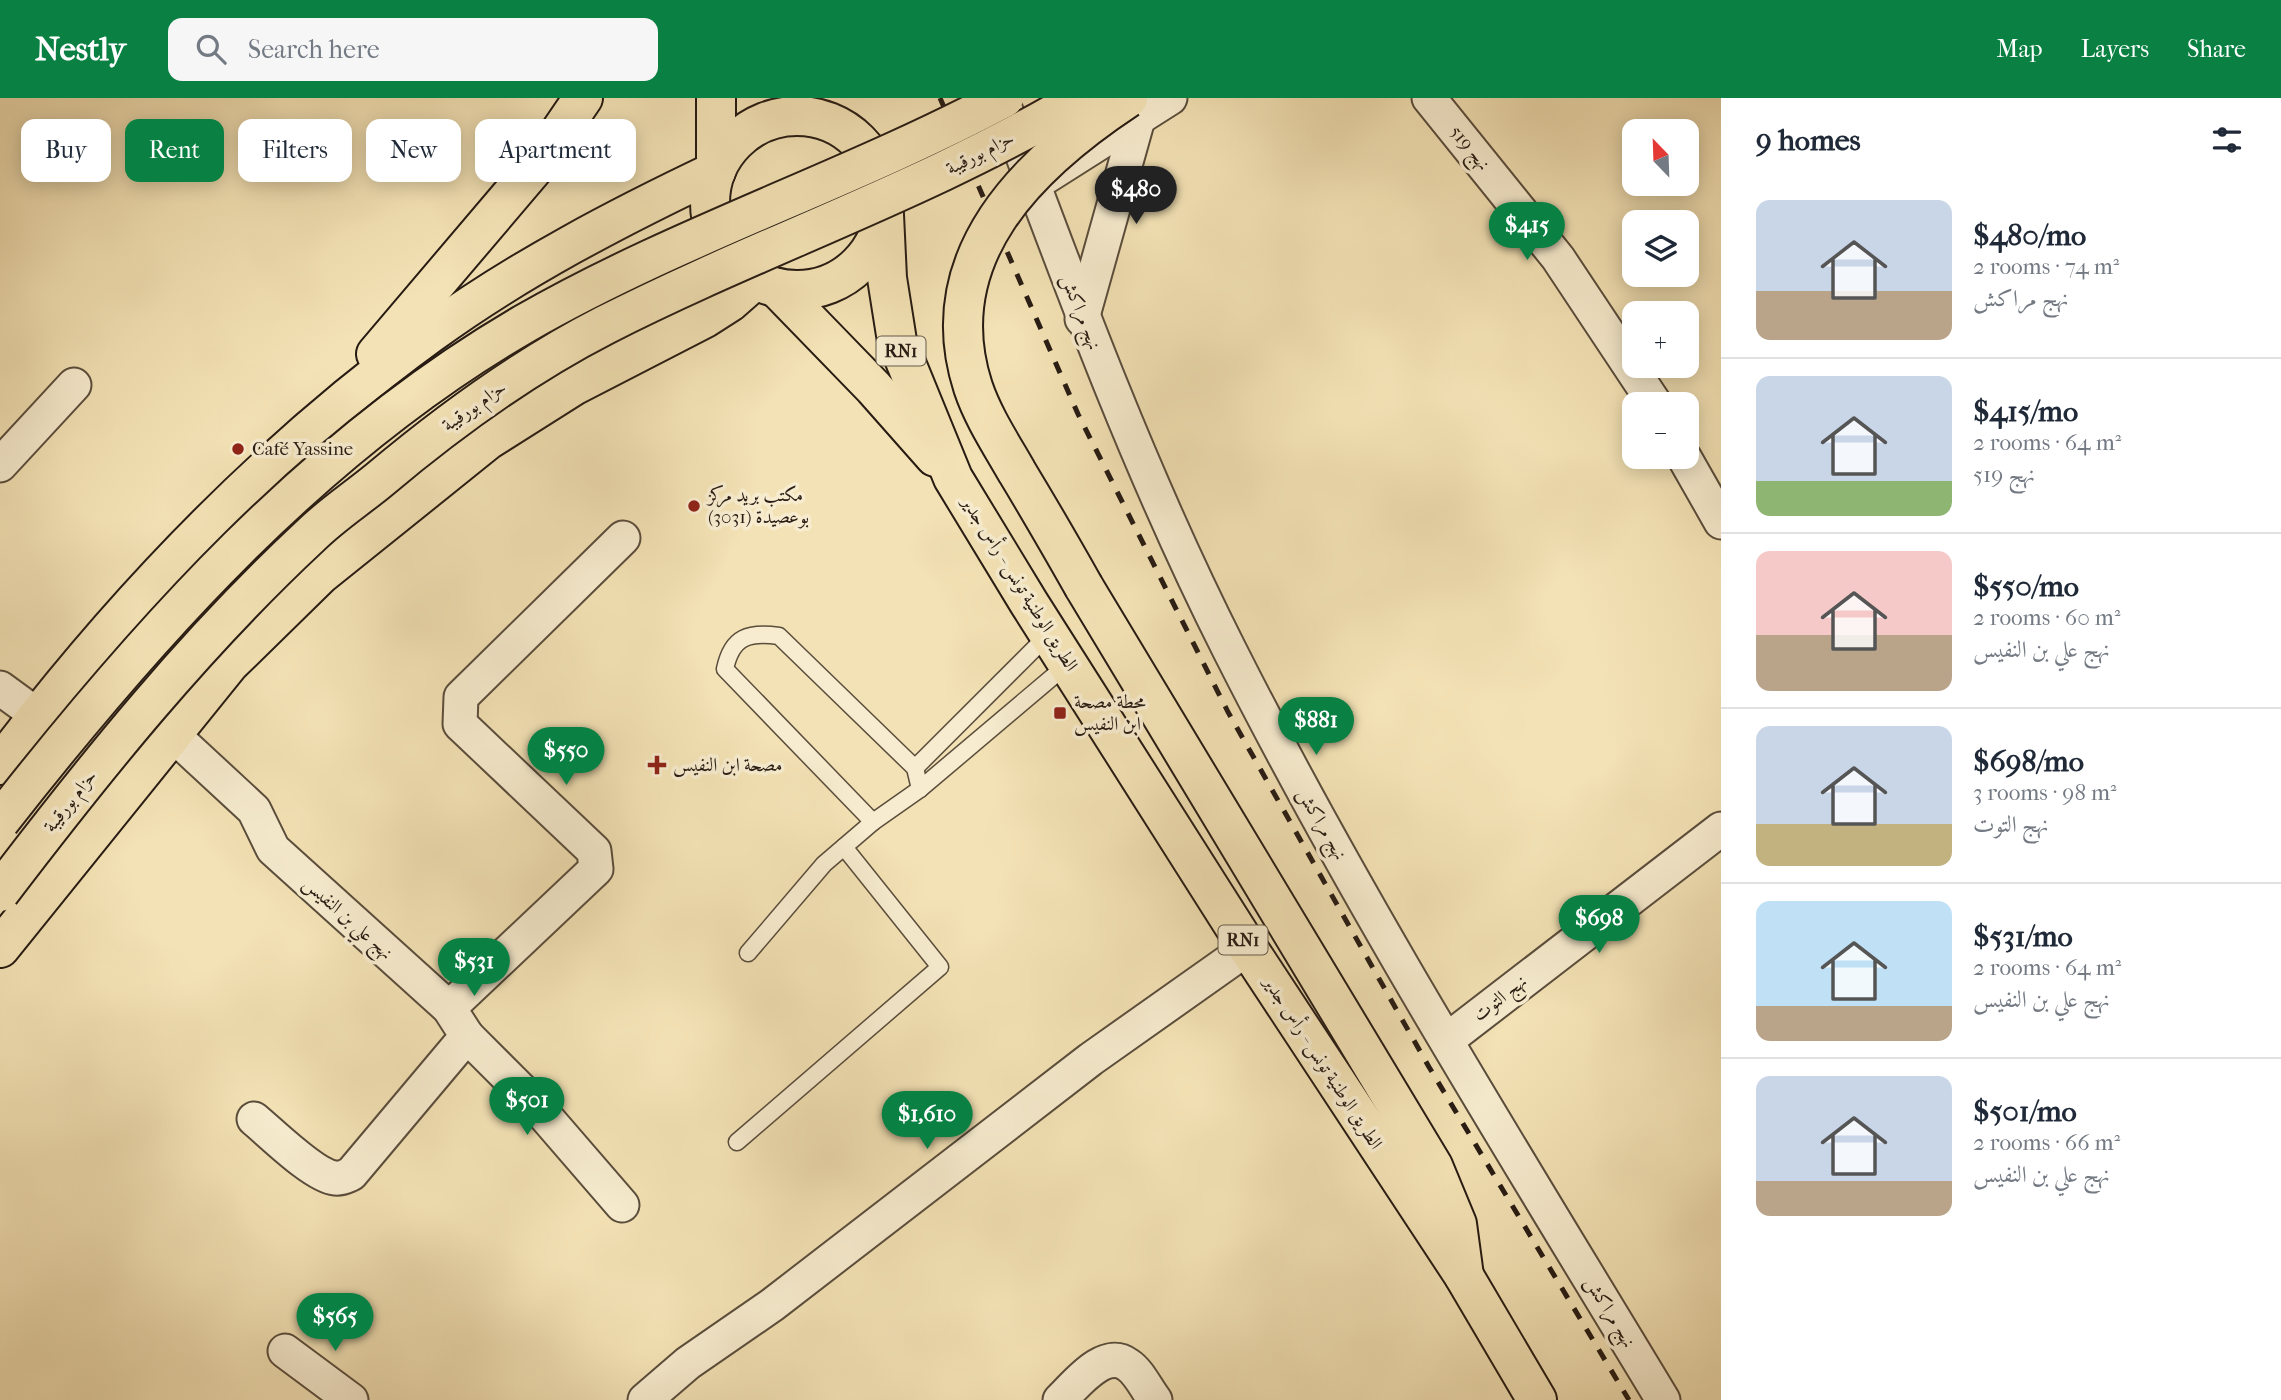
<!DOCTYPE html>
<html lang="en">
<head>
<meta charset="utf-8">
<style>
	body { margin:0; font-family:"IM FELL French Canon",Amiri,serif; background:#f6f6f7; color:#1f2937; height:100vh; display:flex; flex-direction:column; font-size:26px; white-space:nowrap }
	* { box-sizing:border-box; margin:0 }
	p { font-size:23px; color:#747a83 }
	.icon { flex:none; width:38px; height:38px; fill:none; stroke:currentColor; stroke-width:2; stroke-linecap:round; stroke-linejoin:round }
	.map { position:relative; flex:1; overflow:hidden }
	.drawer { display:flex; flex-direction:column; background:#fff; width:560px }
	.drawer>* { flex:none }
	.top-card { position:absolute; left:21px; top:21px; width:665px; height:63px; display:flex; gap:14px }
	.needle { width:46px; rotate:337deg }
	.fabs { position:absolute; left:1622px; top:21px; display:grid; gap:14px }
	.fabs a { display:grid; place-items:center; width:77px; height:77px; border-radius:14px; background:#fff; box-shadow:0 4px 18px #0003; font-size:35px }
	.price { position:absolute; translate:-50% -60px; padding:0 16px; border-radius:24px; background:#0b8043; color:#fff; font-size:23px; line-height:46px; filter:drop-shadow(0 2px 4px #0008) }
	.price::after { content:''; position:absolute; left:50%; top:42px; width:21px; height:16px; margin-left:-10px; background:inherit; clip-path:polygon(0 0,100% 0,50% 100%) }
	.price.on { background:#222; color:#fff }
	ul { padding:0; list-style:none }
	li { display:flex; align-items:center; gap:21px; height:175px; padding:0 35px }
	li+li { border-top:2px solid #e0e1e3 }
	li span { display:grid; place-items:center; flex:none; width:196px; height:140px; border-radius:14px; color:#555 }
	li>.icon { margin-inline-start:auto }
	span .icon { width:84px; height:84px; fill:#fffc; stroke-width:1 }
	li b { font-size:30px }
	h2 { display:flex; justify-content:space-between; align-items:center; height:84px; padding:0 35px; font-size:30px }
	.chip { padding:0 24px; border-radius:14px; background:#fff; box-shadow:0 4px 18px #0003; font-size:24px; line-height:63px }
	.chip.on { background:#0b8043; color:#fff }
	header { display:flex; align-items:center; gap:42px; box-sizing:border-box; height:98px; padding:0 35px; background:#0b8043; color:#fff }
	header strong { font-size:33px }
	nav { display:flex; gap:38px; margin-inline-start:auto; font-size:24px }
	.search { width:490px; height:63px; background:#f6f6f7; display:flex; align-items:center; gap:18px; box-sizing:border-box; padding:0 24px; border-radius:14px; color:#747a83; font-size:26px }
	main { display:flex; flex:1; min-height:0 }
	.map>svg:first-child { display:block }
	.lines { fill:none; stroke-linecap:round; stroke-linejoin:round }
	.service-casing { stroke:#5a4d3c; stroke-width:19 }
	.minor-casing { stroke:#5a4d3c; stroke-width:37 }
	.primary-casing { stroke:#271b13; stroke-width:42 }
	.trunk-casing { stroke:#271b13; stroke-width:42 }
	.service { stroke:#f7eccf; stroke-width:16 }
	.minor { stroke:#f7eccf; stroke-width:33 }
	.primary { stroke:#f3e2b5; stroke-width:38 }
	.trunk { stroke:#f3e2b5; stroke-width:38 }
	.rail { stroke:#271b13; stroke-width:5; stroke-dasharray:12 12; stroke-linecap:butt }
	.trunk-bridge-casing { stroke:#271b13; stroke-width:42; stroke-linecap:butt }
	.trunk-bridge { stroke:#f3e2b5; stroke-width:38 }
	.poi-dot { fill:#8f2418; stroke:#f7eccf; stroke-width:2.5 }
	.labels { text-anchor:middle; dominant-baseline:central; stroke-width:7; stroke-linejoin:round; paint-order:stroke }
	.shield { fill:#f7eccf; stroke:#655a4b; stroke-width:2 }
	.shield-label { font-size:18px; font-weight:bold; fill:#271b13 }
	.street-label { font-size:19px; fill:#271b13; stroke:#f7eccf }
	.poi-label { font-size:19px; fill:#271b13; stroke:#f7eccf; text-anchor:start }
</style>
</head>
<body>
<header>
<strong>Nestly</strong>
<div class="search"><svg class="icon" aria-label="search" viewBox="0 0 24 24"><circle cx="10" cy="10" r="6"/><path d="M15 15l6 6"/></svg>Search here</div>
<nav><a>Map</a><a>Layers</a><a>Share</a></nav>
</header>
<main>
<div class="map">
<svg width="1721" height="1302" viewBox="0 0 1721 1302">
	<rect width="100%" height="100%" fill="#f3e2b5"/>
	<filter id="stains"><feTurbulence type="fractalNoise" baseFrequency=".00286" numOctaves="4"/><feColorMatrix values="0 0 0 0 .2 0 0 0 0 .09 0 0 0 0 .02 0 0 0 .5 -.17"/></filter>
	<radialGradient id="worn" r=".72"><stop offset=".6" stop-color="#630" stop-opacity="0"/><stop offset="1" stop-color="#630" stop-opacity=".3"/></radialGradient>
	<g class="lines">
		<g class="service-casing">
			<g id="service">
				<path d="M915,670L1049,536"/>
				<path d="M873,724L920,691L1069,565"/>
				<path d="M748,855L824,766L873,724L725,571C732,538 749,534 779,538L915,670L920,691"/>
				<path d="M737,1044L940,869L844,749"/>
			</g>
		</g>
		<g class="minor-casing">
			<g id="minor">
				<path d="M1429,0L1558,160L1655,306"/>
				<path d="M1006,13C1074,196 1141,377 1229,551C1359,809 1514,1055 1663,1302"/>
				<path d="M1047,78L1170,0"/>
				<path d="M1082,221L1138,21"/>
				<path d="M1684,359L1721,424"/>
				<path d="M0,367L74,287"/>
				<path d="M0,590L37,617"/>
				<path d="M172,636L254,712L273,751L449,910L467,938L351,1076C346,1078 341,1081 335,1080C314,1078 271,1035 254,1021"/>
				<path d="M449,910L596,771L594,753L460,626L461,599L623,440"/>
				<path d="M467,938L533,1004L622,1107"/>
				<path d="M1447,942L1721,731"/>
				<path d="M285,1253L351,1302"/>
				<path d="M645,1302L688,1265L772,1207L1091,961L1248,850"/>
				<path d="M1060,1302C1075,1288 1104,1249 1128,1267C1139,1274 1147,1292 1155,1302"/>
			</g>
		</g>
		<g class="primary-casing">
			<g id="primary">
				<circle cx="797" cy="105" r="87"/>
				<path d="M716,73V0"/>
				<path d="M884,117L887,180L897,243L953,380L1029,505L1248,850L1464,1178L1537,1302"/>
				<path d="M777,190L874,290L935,359"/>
			</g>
		</g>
		<g class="trunk-casing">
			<g id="trunk">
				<path d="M376,256L540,63L583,0"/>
				<path d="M1084,489L1433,1068L1457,1126L1464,1178"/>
				<path d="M0,667C123,504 266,355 431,235C519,171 619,119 716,73"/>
				<path d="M0,850L229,566L320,477L488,342L575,287L705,220L730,204L755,182"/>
			</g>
		</g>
		<use href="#service" class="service"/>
		<use href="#minor" class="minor"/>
		<use href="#primary" class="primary"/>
		<use href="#trunk" class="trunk"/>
		<path class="rail" d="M940,0L1078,316L1228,614L1429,969L1629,1302"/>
		<g class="trunk-bridge-casing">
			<g id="trunk-bridge">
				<path d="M1084,489C1062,450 1040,412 1017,374C1001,346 983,319 973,289C931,159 1028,66 1128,0"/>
				<path d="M0,723C148,534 314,348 524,226C677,138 848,83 1004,0"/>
				<path d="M0,794C96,668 194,546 310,438C331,417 356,401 379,382C449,323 523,269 605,227C762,147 930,91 1081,0"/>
			</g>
		</g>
		<use href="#trunk-bridge" class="trunk-bridge"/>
	</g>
	<g class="poi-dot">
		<circle cx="238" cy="351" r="7"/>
		<circle cx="694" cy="408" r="7"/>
		<rect x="1053" y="608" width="14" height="14" rx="3.5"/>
		<path d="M653.5 656.5h7v7h7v7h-7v7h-7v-7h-7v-7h7z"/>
	</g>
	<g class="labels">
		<g class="shield">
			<rect x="876.5" y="238.5" width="49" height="29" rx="5"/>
			<rect x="1218.5" y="827.5" width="49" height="29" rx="5"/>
		</g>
		<g class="shield-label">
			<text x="901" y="253">RN1</text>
			<text x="1243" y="842">RN1</text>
		</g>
		<g class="street-label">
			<text transform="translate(1470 50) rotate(51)">نهج 519</text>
			<text transform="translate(980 55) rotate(-27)">حزام بورقيبة</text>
			<text transform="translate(1081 214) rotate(69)">نهج مراكش</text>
			<text transform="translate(474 308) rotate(-35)">حزام بورقيبة</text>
			<text transform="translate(1020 486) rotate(58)">الطريق الوطنية تونس - رأس جدير</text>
			<text transform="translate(70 703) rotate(-52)">حزام بورقيبة</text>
			<text transform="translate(1322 726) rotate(60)">نهج مراكش</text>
			<text transform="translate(348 820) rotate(42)">نهج علي بن النفيس</text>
			<text transform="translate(1500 900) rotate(-38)">نهج التوت</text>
			<text transform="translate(1323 965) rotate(57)">الطريق الوطنية تونس - رأس جدير</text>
			<text transform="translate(1610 1214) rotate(59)">نهج مراكش</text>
		</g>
		<g class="poi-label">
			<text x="252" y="351">Café Yassine</text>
			<text x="708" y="397">مكتب بريد مركز<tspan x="708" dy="22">بوعصيدة (3031)</tspan></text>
			<text x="1074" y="604">محطة مصحة<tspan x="1074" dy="22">ابن النفيس</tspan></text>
			<text x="673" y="667">مصحة ابن النفيس</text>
		</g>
	</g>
	<rect width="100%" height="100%" filter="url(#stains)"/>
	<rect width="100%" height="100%" fill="url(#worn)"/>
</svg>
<div class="fabs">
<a><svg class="needle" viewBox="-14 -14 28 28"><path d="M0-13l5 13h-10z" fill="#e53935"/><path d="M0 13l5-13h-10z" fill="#747a83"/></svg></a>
<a><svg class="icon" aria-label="layers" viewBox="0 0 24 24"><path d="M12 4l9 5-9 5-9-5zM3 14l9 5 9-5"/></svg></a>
<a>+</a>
<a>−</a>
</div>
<b class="price on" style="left:1136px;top:128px">$480</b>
<b class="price" style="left:1527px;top:164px">$415</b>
<b class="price" style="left:1316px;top:659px">$881</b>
<b class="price" style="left:566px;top:689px">$550</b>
<b class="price" style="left:1599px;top:857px">$698</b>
<b class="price" style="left:474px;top:900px">$531</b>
<b class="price" style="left:527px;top:1039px">$501</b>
<b class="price" style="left:927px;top:1053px">$1,610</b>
<b class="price" style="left:335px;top:1255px">$565</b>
<div class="top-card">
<a class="chip">Buy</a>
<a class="chip on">Rent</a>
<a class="chip">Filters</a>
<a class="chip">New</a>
<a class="chip">Apartment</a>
</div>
</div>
<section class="drawer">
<h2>9 homes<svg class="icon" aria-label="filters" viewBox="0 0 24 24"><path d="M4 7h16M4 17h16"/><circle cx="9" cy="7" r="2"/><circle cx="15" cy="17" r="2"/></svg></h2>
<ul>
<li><span style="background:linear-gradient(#c9d6e8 65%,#b9a48a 0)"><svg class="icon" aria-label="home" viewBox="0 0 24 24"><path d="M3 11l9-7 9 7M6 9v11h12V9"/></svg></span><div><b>$480/mo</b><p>2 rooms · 74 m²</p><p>نهج مراكش</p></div></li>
<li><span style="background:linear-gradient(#c9d6e8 75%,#8fb573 0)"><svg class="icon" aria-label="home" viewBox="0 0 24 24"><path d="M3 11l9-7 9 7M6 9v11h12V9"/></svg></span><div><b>$415/mo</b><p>2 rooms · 64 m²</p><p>نهج 519</p></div></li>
<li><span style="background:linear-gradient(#f6c9c9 60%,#b9a48a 0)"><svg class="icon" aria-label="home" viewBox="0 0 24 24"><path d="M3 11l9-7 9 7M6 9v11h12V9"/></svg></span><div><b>$550/mo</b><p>2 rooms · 60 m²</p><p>نهج علي بن النفيس</p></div></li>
<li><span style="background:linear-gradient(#c9d6e8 70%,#c2b280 0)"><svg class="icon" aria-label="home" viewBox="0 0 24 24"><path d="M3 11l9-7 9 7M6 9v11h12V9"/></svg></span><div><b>$698/mo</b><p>3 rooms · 98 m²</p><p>نهج التوت</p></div></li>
<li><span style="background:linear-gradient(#bfe0f5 75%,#b9a48a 0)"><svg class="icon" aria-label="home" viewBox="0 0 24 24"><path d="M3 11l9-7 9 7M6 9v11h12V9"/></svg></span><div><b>$531/mo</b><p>2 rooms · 64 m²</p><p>نهج علي بن النفيس</p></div></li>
<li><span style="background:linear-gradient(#c9d6e8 75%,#b9a48a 0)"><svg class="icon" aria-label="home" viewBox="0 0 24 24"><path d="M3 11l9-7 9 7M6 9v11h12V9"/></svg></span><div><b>$501/mo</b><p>2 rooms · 66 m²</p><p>نهج علي بن النفيس</p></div></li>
</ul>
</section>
</main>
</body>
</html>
